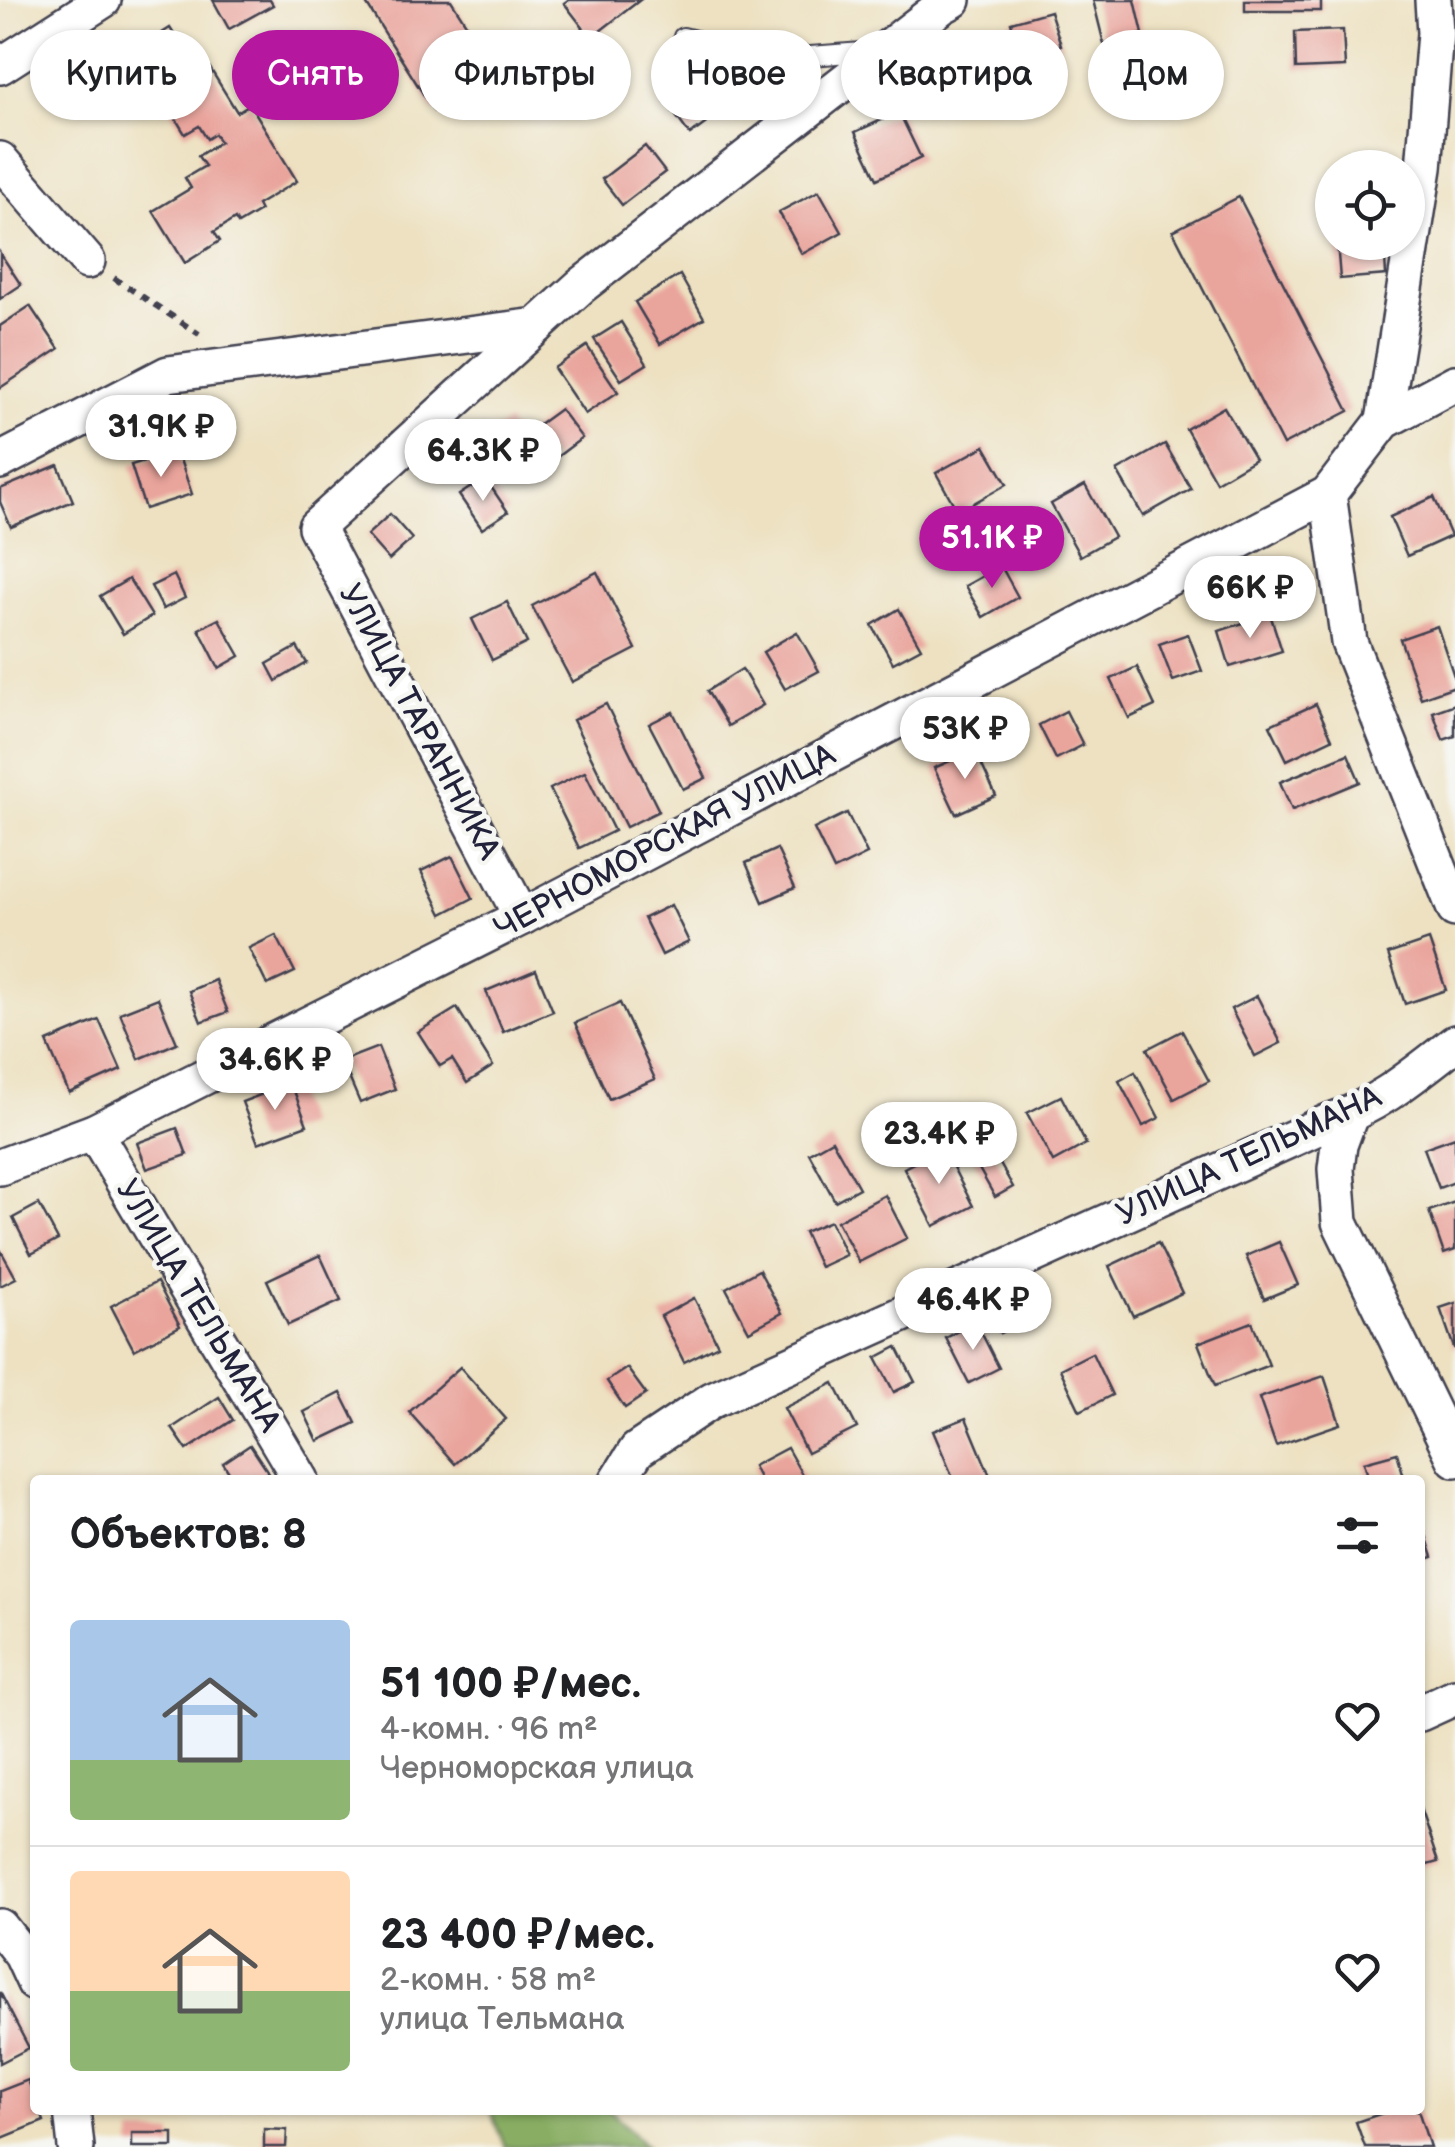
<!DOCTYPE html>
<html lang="ru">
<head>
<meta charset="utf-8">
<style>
	body { margin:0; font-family:"Balsamiq Sans",sans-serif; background:#f2f2f2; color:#202124; height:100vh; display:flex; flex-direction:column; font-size:38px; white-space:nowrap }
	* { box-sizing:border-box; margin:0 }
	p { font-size:32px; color:#757577 }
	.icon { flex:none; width:55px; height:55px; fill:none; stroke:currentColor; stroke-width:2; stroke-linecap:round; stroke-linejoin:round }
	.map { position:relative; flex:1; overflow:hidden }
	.panel { position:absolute; left:30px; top:1475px; width:1395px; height:640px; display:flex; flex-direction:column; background:#fff; border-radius:10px; box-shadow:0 2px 8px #0004 }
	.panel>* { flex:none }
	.hud { position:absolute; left:30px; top:30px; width:1395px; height:90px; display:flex; gap:20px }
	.tools { position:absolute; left:1315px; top:150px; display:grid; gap:20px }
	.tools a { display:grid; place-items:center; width:110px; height:110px; border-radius:50%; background:#fff; box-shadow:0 2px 8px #0004; font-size:50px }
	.price { position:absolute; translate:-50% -85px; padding:0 22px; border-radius:35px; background:#fff; color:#222; font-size:32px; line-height:65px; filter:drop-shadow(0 2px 5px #0008) }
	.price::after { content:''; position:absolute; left:50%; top:60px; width:30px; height:22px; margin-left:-15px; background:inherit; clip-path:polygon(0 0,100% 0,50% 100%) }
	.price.on { background:#b5179e; color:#fff }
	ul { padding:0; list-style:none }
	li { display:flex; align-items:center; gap:30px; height:250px; padding:0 40px }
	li+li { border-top:2px solid #e0e0e0 }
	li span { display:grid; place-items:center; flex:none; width:280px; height:200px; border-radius:10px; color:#555 }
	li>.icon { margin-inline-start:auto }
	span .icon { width:120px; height:120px; fill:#fffc; stroke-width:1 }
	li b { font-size:42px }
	h2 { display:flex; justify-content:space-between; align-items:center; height:120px; padding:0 40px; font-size:42px }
	.chip { padding:0 35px; border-radius:45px; background:#fff; box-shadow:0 2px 8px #0004; font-size:35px; line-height:90px }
	.chip.on { background:#b5179e; color:#fff }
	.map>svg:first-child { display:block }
	.forest { fill:#89ae63; stroke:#56684f; stroke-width:2.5 }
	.building { fill:#e9a49c }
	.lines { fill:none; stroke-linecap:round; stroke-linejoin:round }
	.service-casing { stroke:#403f4f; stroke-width:22 }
	.minor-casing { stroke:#403f4f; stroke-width:40 }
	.path { stroke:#403f4f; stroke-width:6; stroke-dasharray:8 8; stroke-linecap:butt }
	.service { stroke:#fff; stroke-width:18 }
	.minor { stroke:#fff; stroke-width:35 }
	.labels { text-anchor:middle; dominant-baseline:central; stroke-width:9; stroke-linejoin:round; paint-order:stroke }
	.street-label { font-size:32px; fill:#22223b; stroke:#f6f6f2 }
</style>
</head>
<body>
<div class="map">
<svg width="1455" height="2147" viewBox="0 0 1455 2147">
	<rect width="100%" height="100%" fill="#f6f6f2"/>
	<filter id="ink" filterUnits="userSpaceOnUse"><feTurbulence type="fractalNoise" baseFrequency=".01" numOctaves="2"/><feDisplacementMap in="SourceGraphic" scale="20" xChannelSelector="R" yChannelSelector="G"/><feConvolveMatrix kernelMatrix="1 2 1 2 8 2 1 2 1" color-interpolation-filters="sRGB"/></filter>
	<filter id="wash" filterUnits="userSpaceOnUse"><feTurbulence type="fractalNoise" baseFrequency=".0048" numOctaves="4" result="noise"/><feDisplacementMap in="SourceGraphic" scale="40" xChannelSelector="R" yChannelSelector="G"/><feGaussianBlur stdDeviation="2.25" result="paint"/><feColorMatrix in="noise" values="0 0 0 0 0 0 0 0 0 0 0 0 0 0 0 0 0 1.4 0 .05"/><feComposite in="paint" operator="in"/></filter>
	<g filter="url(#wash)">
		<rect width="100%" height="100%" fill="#ede1c1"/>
		<path class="forest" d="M490,2110H610L647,2147H505Z"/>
		<g id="blocks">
			<g class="building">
				<path d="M213,0H270L273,5L229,29Z"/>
				<path d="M364,0H451L497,72L434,111Z"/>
				<path d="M568,0H640L591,38L564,3Z"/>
				<path d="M1093,0H1135L1143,34L1104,44Z"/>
				<rect x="1245" y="0" width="76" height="11"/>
				<path d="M1050,11L1061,45L1021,57L1011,22Z"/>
				<path d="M170,28L198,72L208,65L237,112L250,104L297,181L257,205L260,211L238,224L235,219L214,232L220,241L185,263L153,211L191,188L185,178L205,166L198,156L220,142L215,134L207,139L199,126L185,134L134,51Z"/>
				<path d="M1343,30L1345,67L1296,69L1295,32Z"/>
				<path d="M699,76L724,110L690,135L665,101Z"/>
				<path d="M899,112L921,158L877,179L855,132Z"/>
				<path d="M645,146L665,172L622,205L602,179Z"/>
				<path d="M819,191L842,232L802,254L779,212Z"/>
				<path d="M1239,197L1349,411L1283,445L1173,231Z"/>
				<path d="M1337,242H1384L1386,275L1340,279Z"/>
				<path d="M0,253L21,285L0,299Z"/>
				<path d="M680,275L704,318L660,344L635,302Z"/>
				<path d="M30,306L59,349L0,388V326Z"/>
				<path d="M621,322L647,364L621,380L594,339Z"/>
				<path d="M587,346L618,392L585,414L554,368Z"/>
				<path d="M1224,407L1255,459L1216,482L1186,429Z"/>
				<path d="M560,409L582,438L553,460L531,430Z"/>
				<path d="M507,422L528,454L510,465L489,435Z"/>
				<path d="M1165,444L1191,489L1143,516L1117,471Z"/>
				<path d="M985,446L1007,484L958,512L936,473Z"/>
				<path d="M177,451L192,494L145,509L131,465Z"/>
				<path d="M58,465L73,501L11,527L0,502V489Z"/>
				<path d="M485,478L508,512L482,529L459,495Z"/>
				<path d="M1085,485L1114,537L1080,556L1051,504Z"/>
				<path d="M1434,497L1451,536L1407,556L1390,517Z"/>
				<path d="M390,514L412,539L389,560L367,535Z"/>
				<path d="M1001,566L1018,597L983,617L965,586Z"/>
				<path d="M597,572L636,649L572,682L532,606Z"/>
				<path d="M174,575L185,598L163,609L151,586Z"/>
				<path d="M129,579L152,616L123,634L100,596Z"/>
				<path d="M507,602L527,643L492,660L472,619Z"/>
				<path d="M899,609L921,648L893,663L872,625Z"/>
				<path d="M1270,614L1282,651L1230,667L1219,631Z"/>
				<path d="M219,619L240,656L219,668L199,629Z"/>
				<path d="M1437,626L1455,679V686L1421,698L1400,639Z"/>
				<path d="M797,632L819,671L785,689L763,652Z"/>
				<path d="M1188,634L1202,671L1173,681L1159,644Z"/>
				<path d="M297,647L307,663L276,681L267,664Z"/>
				<path d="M1137,667L1155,706L1129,718L1111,679Z"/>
				<path d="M742,669L763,705L728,726L707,691Z"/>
				<path d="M606,704L659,811L626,827L573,720Z"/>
				<path d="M1316,704L1332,739L1287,760L1270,725Z"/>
				<path d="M1455,704V736L1443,740L1433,712Z"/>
				<path d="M1066,711L1083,745L1056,759L1039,725Z"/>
				<path d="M673,712L706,778L683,789L649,724Z"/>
				<path d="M975,750L996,796L956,814L934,768Z"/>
				<path d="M1348,754L1360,782L1292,810L1280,782Z"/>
				<path d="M585,772L614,831L579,848L550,789Z"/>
				<path d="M847,813L867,854L834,870L814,829Z"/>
				<path d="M777,849L795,888L763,902L746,863Z"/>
				<path d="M452,856L473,898L442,914L421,871Z"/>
				<path d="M671,905L689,942L662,955L644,918Z"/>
				<path d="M276,935L295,972L267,985L249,948Z"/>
				<path d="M1429,940L1446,990L1405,1004L1388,954Z"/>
				<path d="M536,970L553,1011L503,1032L486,991Z"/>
				<path d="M215,980L228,1012L201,1022L189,991Z"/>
				<path d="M1257,996L1281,1043L1255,1056L1231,1009Z"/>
				<path d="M158,998L177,1043L139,1059L120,1013Z"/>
				<path d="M620,1003L655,1079L609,1099L575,1023Z"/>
				<path d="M457,1008L493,1066L467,1083L452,1059L440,1066L418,1032Z"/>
				<path d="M99,1020L121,1070L69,1093L47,1042Z"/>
				<path d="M1182,1031L1209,1081L1174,1099L1147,1049Z"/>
				<path d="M378,1047L395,1089L360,1103L342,1061Z"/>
				<path d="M1135,1072L1159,1118L1143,1126L1119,1081Z"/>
				<path d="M291,1083L307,1125L258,1143L242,1102Z"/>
				<path d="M1061,1096L1086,1144L1053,1162L1027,1113Z"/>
				<path d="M177,1128L187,1155L147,1169L137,1143Z"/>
				<path d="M982,1132L1013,1187L995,1197L964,1142Z"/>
				<path d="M1455,1137V1182L1439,1188L1424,1148Z"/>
				<path d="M832,1140L859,1188L835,1201L809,1153Z"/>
				<path d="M943,1148L973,1206L934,1226L904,1168Z"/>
				<path d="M885,1195L907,1238L859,1262L837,1221Z"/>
				<path d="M1455,1202V1250L1444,1254L1429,1211Z"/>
				<path d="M39,1204L58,1240L31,1254L13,1218Z"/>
				<path d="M830,1221L846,1255L820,1267L804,1232Z"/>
				<path d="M1279,1242L1298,1285L1264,1299L1246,1256Z"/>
				<path d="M1158,1243L1182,1293L1133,1316L1109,1266Z"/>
				<path d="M0,1249L16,1278L0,1286Z"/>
				<path d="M320,1255L341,1301L288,1325L267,1280Z"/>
				<path d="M759,1270L782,1313L749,1331L726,1288Z"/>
				<path d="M157,1282L180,1326L134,1350L111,1306Z"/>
				<path d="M694,1298L718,1345L684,1362L661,1316Z"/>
				<path d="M1003,1298L1016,1325L1000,1333L987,1306Z"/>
				<path d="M1455,1303V1348H1454L1440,1308Z"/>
				<path d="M976,1322L999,1368L969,1383L946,1338Z"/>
				<path d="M1252,1322L1269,1365L1215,1386L1198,1343Z"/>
				<path d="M897,1347L915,1382L894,1392L876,1358Z"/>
				<path d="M1092,1353L1112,1395L1080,1411L1060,1369Z"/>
				<path d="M460,1367L506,1419L455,1464L409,1412Z"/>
				<path d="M627,1368L646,1394L625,1408L607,1381Z"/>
				<path d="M1324,1376L1340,1424L1276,1446L1259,1398Z"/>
				<path d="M834,1383L857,1428L807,1453L784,1408Z"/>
				<path d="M341,1393L356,1423L318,1441L304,1412Z"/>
				<path d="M219,1397L233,1420L187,1450L172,1428Z"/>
				<path d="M966,1418L991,1478L986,1480H954L933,1431Z"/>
				<path d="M250,1445L268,1472L255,1480H234L223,1463Z"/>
				<path d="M787,1448L805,1480H760L753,1466Z"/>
				<path d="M1397,1453L1405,1480H1369L1364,1462Z"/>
				<path d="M1420,1517L1433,1557L1420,1561Z"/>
				<path d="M1420,1809L1438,1862L1420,1867Z"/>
				<path d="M0,1992L29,2048L0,2063Z"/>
				<path d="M28,2080L35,2098V2110H40L44,2121L0,2139V2091Z"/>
				<path d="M1392,2110H1418L1430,2147H1365L1356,2122Z"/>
				<path d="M264,2129L287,2130L286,2147H264Z"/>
				<rect x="132" y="2133" width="41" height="14"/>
			</g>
		</g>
	</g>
	<g filter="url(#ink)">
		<use href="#blocks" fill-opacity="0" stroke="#403f4f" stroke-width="2.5"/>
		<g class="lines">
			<g class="service-casing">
				<path id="service" d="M683,37L772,59L875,51"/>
			</g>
			<g class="minor-casing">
				<g id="minor">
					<path d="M0,66L103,0"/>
					<path d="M0,160L87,261"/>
					<path d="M1384,421L1424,168L1435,33L1433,0"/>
					<path d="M0,461L168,374L537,326"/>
					<path d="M1328,494L1349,642L1455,909"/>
					<path d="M522,917L316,527L581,286L942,6L953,0"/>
					<path d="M1350,1115L1339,1145L1336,1169L1340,1222L1455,1459"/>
					<path d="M94,1132L301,1480"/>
					<path d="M0,1167L94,1132L522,917L1328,494L1384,421L1455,383"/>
					<path d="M618,1480L637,1450L712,1400L1331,1121C1378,1106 1416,1073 1455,1043"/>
					<path d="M1420,1713L1455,1697"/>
					<path d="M0,1927L22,1955L35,1983"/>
					<path d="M72,2110L76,2147"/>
				</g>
			</g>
			<path class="path" d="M114,278L199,334"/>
			<use href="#service" class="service"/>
			<use href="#minor" class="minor"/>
		</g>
	</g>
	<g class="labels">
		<g class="street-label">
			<text transform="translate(419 722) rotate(62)">УЛИЦА ТАРАННИКА</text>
			<text transform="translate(665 842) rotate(-28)">ЧЕРНОМОРСКАЯ УЛИЦА</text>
			<text transform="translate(1249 1156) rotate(-25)">УЛИЦА ТЕЛЬМАНА</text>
			<text transform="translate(198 1306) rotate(59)">УЛИЦА ТЕЛЬМАНА</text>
		</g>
	</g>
</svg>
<div class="tools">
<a><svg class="icon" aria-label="locate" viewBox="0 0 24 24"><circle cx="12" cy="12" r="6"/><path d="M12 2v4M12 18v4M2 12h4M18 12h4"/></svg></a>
</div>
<b class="price" style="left:161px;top:480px">31.9K ₽</b>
<b class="price" style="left:483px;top:504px">64.3K ₽</b>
<b class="price on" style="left:992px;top:591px">51.1K ₽</b>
<b class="price" style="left:1250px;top:641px">66K ₽</b>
<b class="price" style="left:965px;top:782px">53K ₽</b>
<b class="price" style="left:275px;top:1113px">34.6K ₽</b>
<b class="price" style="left:939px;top:1187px">23.4K ₽</b>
<b class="price" style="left:973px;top:1353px">46.4K ₽</b>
<div class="hud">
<a class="chip">Купить</a>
<a class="chip on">Снять</a>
<a class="chip">Фильтры</a>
<a class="chip">Новое</a>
<a class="chip">Квартира</a>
<a class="chip">Дом</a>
</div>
<section class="panel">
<h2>Объектов: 8<svg class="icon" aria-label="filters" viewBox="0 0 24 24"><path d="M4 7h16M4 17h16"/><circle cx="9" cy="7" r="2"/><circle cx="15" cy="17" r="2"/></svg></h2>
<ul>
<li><span style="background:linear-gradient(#a9c7e8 70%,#8fb573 0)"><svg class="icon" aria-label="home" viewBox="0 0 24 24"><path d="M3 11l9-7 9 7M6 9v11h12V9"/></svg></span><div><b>51 100 ₽/мес.</b><p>4-комн. · 96 m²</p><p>Черноморская улица</p></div><svg class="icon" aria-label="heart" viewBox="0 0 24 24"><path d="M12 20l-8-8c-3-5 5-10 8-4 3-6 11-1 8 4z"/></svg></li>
<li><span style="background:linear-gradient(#ffd9b3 60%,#8fb573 0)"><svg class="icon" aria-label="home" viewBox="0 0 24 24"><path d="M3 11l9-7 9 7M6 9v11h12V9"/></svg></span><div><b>23 400 ₽/мес.</b><p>2-комн. · 58 m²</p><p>улица Тельмана</p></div><svg class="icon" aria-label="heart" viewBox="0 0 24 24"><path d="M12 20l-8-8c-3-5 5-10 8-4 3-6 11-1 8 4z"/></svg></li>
</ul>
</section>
</div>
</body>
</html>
